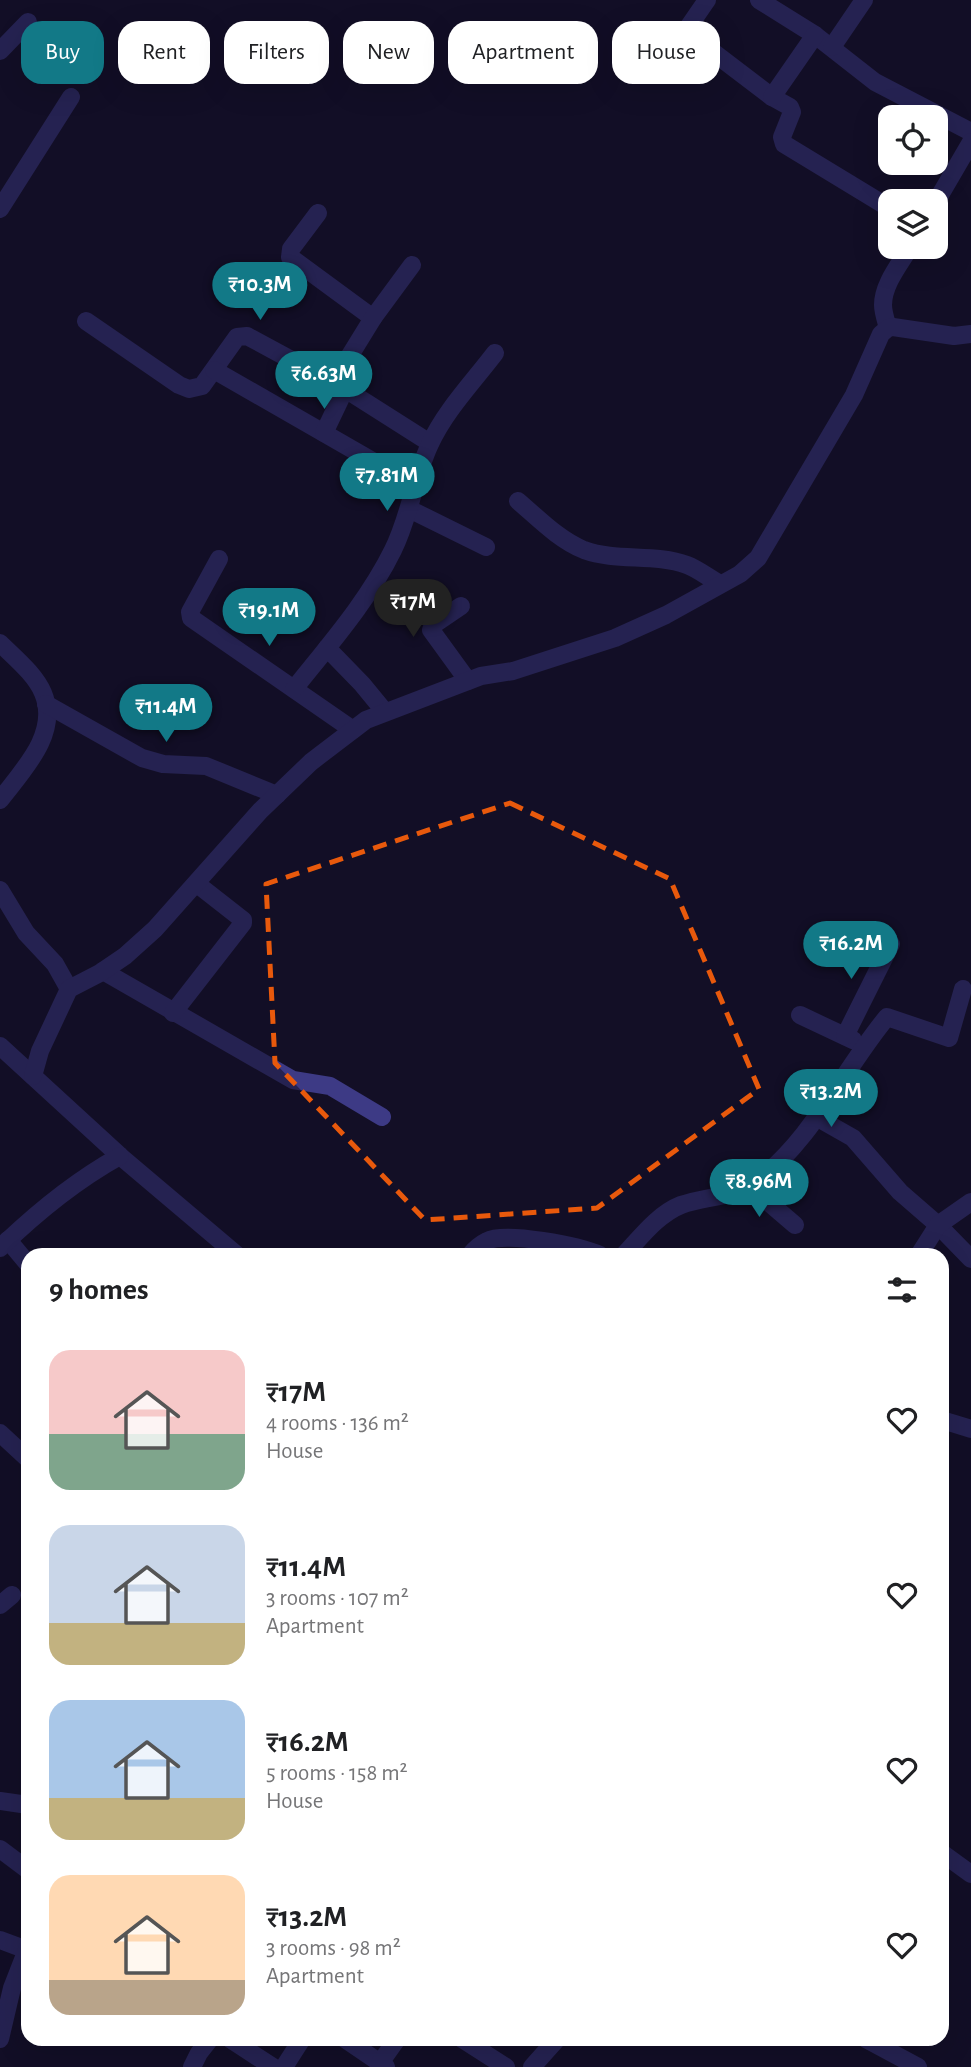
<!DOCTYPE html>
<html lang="en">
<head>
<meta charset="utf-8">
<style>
	body { margin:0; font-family:"Alegreya Sans",sans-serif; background:#f6f6f6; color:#202124; height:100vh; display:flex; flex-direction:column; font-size:26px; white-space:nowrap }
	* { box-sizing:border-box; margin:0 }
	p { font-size:23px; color:#757577 }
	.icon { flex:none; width:38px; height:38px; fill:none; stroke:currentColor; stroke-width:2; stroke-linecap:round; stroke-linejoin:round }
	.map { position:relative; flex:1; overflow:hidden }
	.panel { position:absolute; left:21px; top:1248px; width:928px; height:798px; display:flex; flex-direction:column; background:#fff; border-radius:21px; box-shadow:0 7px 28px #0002 }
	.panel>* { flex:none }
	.banner { position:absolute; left:21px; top:21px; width:929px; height:63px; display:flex; gap:14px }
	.controls { position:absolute; left:878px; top:105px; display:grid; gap:14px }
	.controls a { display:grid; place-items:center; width:70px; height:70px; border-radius:14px; background:#fff; box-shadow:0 7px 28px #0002; font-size:35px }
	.price { position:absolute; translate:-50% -60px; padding:0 16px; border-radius:24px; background:#127987; color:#fff; font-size:23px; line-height:46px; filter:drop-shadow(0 2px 4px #0008) }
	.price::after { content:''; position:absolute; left:50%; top:42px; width:21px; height:16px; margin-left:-10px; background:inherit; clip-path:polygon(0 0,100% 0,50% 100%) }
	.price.selected { background:#222; color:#fff }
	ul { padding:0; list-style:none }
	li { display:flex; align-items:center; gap:21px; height:175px; padding:0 28px }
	li span { display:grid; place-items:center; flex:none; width:196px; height:140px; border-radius:21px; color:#555 }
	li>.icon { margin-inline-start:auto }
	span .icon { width:84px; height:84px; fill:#fffc; stroke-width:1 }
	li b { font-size:30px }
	h2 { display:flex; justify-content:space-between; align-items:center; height:84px; padding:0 28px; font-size:30px }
	.tag { padding:0 24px; border-radius:21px; background:#fff; box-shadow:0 7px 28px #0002; font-size:24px; line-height:63px }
	.tag.selected { background:#127987; color:#fff }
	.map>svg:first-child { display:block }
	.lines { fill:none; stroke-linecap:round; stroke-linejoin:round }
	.minor { stroke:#3d3a85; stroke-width:18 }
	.marked { fill:none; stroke:#e8590c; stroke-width:5; stroke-dasharray:14 9; stroke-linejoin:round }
</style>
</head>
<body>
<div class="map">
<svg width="971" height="2067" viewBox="0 0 971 2067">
	<rect width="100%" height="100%" fill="#130f26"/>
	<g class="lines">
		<g class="minor">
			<path d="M759,0L815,35L875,82L971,132"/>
			<path d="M676,45L707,0"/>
			<path d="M832,47L864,0"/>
			<path d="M709,49L772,97L790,107L792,112L782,137L784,144L891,209"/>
			<path d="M0,51L28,22"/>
			<path d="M772,97L815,35"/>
			<path d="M936,202L971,142"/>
			<path d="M0,209L71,97"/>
			<path d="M318,213L291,249L290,257L373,318"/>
			<path d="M86,321L179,385L189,389L202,386L237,337L247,336L345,389L430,443"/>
			<path d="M888,328C886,321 883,312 883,305C883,284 900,264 910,247"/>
			<path d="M214,370L416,486"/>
			<path d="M333,383L373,318L412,265"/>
			<path d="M324,433L345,389"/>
			<path d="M518,501C538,518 559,540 584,550C617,562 654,553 687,565C698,569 709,578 720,584"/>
			<path d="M409,509L486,547"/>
			<path d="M219,559L190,612L191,618L353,730"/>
			<path d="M461,606L433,625L431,630L468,681"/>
			<path d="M0,643C15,658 35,674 43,693C60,733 23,770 0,800"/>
			<path d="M327,648L362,684L385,712"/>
			<path d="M294,689C329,645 368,601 393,550C410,516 414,478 430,444C445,411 473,382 495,353"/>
			<path d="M46,704L142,758L163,764L206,766L277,795"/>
			<path d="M0,890L26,933L55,964L69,989"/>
			<path d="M103,971L293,1080L330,1086L382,1117"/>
			<path d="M173,1013L243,923V920L197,884"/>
			<path d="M800,1015L853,1040"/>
			<path d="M845,1036L891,944"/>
			<path d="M0,1046L120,1156L237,1255"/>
			<path d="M33,1076L40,1051L69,989L100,973L125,956L155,929L260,811L311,762L366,720L481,676L513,671L615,638L666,615L740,574L758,558L854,395L881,334L888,328L893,327L954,336L971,334"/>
			<path d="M816,1117L853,1138L900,1192L938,1225L971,1259"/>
			<path d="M753,1184L766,1200L795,1225"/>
			<path d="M8,1240L28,1264"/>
			<path d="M0,1248C37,1212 75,1181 120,1156"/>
			<path d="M470,1255C474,1250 481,1244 487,1241C505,1231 580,1246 600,1255"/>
			<path d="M624,1255C640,1238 658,1214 681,1205C705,1196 735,1198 757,1181C813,1139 843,1070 887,1017L949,1038L963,989"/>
			<path d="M919,1255L938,1225L971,1202"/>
			<path d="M942,1420L971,1429"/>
			<path d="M0,1433L28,1459"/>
			<path d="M0,1605L12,1595"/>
			<path d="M0,1801L28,1805"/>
			<path d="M0,1849L28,1870"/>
			<path d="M942,1853L971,1874"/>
			<path d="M0,1940L27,1950"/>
			<path d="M0,2039L12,1988L28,1947"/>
			<path d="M230,2039L273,2067"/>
			<path d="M345,2039L386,2067"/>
			<path d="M462,2039L506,2067"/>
			<path d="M866,2039L918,2067"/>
			<path d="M380,2063L397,2039"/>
			<path d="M192,2067L199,2053L210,2039"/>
			<path d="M284,2067L302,2039"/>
			<path d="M532,2067L557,2039"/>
		</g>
	</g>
	<path d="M0 0H971V2067H0ZM510,803L670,879L759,1089L597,1208L425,1220L275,1063L266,884Z" fill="#130f26" fill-opacity=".55" fill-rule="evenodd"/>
	<path class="marked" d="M510,803L670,879L759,1089L597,1208L425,1220L275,1063L266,884Z"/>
</svg>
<div class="controls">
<a><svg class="icon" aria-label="locate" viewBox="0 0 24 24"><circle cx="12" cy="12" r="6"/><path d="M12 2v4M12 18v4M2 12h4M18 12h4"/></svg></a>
<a><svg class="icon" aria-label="layers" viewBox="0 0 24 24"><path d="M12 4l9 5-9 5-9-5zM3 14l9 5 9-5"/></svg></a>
</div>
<b class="price" style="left:260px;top:322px">₹10.3M</b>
<b class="price" style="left:324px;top:411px">₹6.63M</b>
<b class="price" style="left:387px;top:513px">₹7.81M</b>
<b class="price selected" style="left:413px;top:639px">₹17M</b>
<b class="price" style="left:269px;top:648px">₹19.1M</b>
<b class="price" style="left:166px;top:744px">₹11.4M</b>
<b class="price" style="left:851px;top:981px">₹16.2M</b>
<b class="price" style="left:831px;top:1129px">₹13.2M</b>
<b class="price" style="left:759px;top:1219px">₹8.96M</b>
<div class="banner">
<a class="tag selected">Buy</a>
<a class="tag">Rent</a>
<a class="tag">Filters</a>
<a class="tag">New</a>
<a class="tag">Apartment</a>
<a class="tag">House</a>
</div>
<section class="panel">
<h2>9 homes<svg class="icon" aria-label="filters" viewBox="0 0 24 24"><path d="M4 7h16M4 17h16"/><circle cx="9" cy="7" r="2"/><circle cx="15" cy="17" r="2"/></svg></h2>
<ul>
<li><span style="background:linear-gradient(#f6c9c9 60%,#7fa58c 0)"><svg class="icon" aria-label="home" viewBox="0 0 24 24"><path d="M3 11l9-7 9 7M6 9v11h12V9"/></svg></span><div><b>₹17M</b><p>4 rooms · 136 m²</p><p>House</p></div><svg class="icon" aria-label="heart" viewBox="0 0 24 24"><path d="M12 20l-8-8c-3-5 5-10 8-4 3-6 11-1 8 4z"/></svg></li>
<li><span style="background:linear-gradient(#c9d6e8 70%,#c2b280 0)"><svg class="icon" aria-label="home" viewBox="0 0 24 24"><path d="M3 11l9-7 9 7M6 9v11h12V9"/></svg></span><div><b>₹11.4M</b><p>3 rooms · 107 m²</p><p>Apartment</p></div><svg class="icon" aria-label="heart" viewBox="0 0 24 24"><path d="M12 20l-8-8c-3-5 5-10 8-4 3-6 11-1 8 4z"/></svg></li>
<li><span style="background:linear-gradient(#a9c7e8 70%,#c2b280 0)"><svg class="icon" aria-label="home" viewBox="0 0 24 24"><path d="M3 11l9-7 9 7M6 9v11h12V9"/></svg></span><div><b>₹16.2M</b><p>5 rooms · 158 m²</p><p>House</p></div><svg class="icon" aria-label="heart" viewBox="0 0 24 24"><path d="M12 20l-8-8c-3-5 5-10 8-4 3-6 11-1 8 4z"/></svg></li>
<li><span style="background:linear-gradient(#ffd9b3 75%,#b9a48a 0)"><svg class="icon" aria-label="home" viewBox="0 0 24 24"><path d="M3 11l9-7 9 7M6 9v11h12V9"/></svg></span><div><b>₹13.2M</b><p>3 rooms · 98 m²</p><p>Apartment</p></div><svg class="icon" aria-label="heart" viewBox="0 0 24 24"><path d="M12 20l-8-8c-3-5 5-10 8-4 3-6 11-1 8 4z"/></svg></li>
</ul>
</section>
</div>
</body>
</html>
